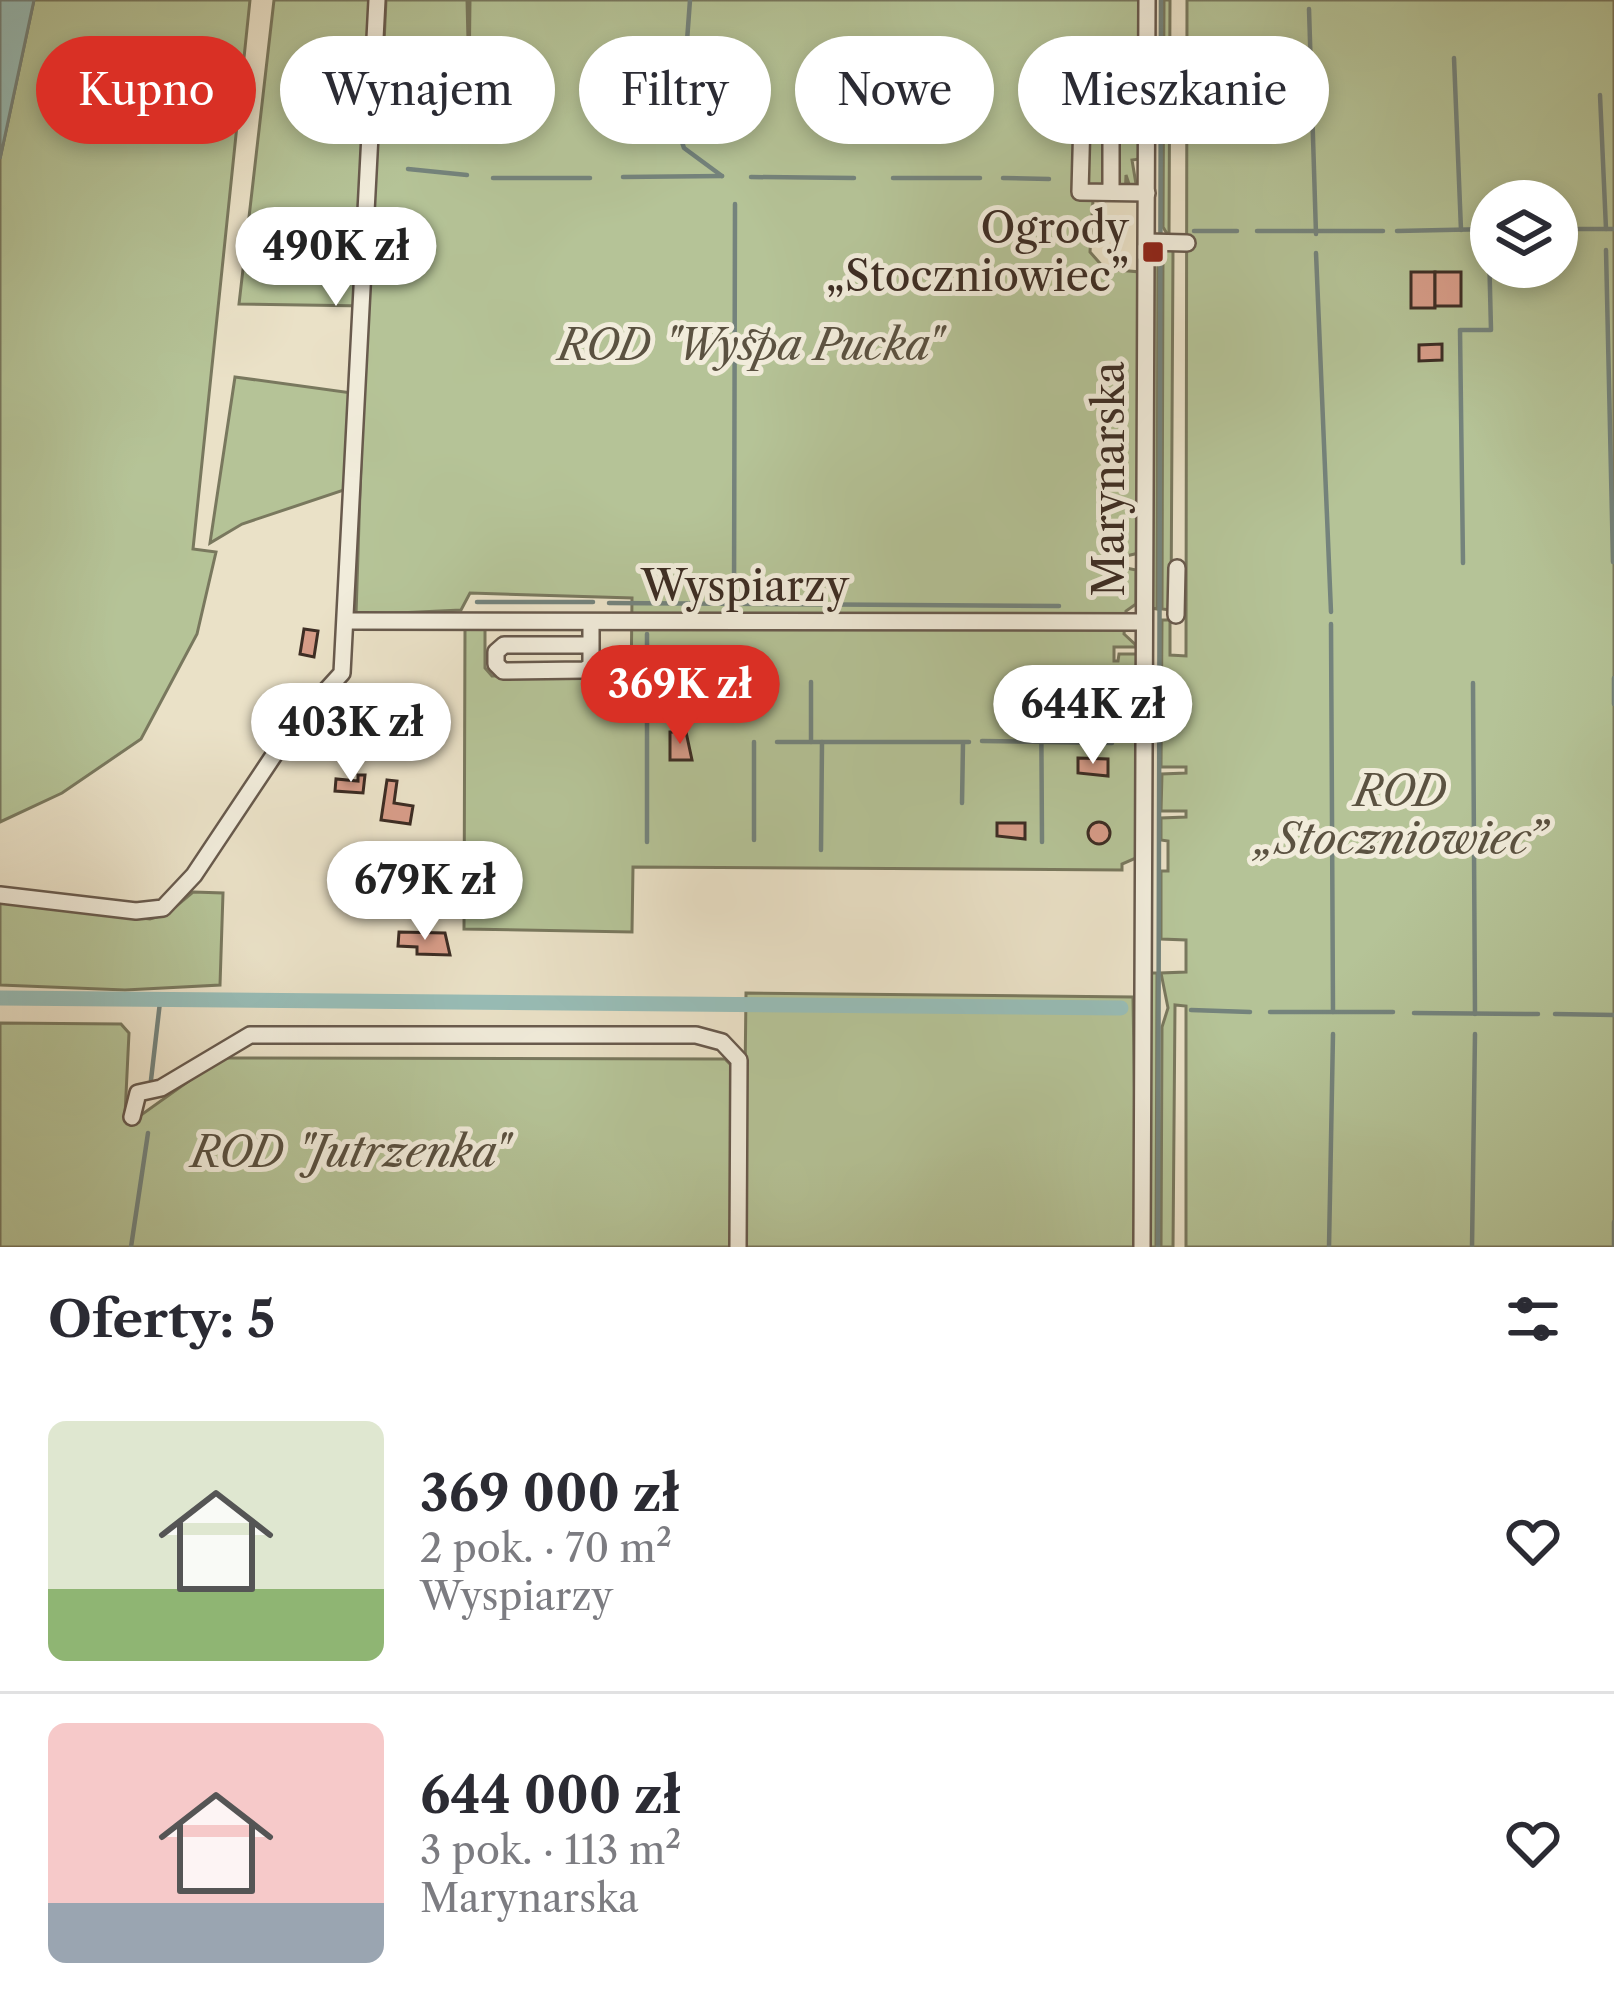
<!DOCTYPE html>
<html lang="pl">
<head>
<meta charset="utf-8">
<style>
	body { margin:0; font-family:"Libre Caslon Text",serif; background:#f2f2f3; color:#2b2b33; height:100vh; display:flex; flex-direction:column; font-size:45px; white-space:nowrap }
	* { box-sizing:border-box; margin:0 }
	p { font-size:39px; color:#7c7c81 }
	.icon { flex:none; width:66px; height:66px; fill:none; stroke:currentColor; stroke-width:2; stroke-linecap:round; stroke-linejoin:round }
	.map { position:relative; height:1247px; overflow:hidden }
	.drawer { display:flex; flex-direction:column; background:#fff; flex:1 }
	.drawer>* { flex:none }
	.guide { position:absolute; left:36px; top:36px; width:1542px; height:108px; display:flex; gap:24px }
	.fabs { position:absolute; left:1470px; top:180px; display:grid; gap:24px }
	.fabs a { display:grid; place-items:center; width:108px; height:108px; border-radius:50%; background:#fff; box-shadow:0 6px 18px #0003; font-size:60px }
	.price { position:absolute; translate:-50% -102px; padding:0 27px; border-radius:42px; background:#fff; color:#222; font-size:39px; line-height:78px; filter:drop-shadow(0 3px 6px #0008) }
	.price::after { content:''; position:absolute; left:50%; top:72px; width:36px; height:27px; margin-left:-18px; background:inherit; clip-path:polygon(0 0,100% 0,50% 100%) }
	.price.active { background:#d93025; color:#fff }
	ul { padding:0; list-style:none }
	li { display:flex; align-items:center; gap:36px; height:300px; padding:0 48px }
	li+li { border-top:3px solid #e1e1e2 }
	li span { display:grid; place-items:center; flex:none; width:336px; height:240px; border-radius:18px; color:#555 }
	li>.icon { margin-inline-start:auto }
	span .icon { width:144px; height:144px; fill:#fffc; stroke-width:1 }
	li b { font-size:51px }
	h2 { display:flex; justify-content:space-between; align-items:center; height:144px; padding:0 48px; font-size:51px }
	.tag { padding:0 42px; border-radius:54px; background:#fff; box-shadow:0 6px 18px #0003; font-size:42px; line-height:108px }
	.tag.active { background:#d93025; color:#fff }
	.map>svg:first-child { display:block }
	.green { fill:#b5c397; stroke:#79785e; stroke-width:3; fill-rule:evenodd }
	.water { fill:#98bdb7; stroke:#74837c; stroke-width:3 }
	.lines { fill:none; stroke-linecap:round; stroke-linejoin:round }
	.stream { stroke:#74837c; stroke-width:4.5 }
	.canal { stroke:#98bdb7; stroke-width:15 }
	.building { fill:#d79c88; stroke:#3d2d24; stroke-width:3 }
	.minor-casing { stroke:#685a4d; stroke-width:20 }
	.minor { stroke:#f1ecdb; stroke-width:15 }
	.poi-dot { fill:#8f2418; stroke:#f1ecdb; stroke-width:4.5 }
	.labels { text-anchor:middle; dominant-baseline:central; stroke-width:10; stroke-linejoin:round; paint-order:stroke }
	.poi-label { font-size:42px; fill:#3d2d24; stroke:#f1ecdb; text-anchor:end }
	.park-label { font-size:42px; font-style:italic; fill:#5b5241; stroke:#f1ecdb }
	.street-label { font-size:42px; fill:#3d2d24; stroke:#f1ecdb }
</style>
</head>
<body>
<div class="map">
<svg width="1614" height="1247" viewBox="0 0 1614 1247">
	<rect width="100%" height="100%" fill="#eae1c7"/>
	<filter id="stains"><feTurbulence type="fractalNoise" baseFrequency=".00167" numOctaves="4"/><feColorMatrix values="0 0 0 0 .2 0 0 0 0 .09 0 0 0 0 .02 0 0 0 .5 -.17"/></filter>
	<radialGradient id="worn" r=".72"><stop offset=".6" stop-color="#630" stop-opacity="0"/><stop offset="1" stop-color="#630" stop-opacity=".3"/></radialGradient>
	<g class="green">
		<path d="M34,0H250L193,549L216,552L197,634L141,739L62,793L0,822V159Z"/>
		<path d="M274,0H372L370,43L384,44L386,0H467L469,82L470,0H1141L1140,159L1132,160L1136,184L1130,187L1126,175L1125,199L1093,200L1090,252L1105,269L1140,272L1139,553L1126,556V568L1136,570V604L1126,611L1124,634L1138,647H1114V661H1118L1119,654H1138L1136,858L1122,864V870L633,867L632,932L464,929L465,629H485V668L492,676L610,674L631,689L632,598L470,593L461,610L356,615L366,306L239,304Z"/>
		<path d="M1164,0H1170L1169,237L1163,227Z"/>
		<path d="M1187,0H1614V1247H1186V1006L1175,1005L1173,1247H1161L1162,1027L1168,1008L1161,973L1186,972V940L1161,939V871H1168V841L1161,840V818L1186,817V811H1161L1162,774L1186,773V767H1161L1162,620H1170V655L1186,656ZM1491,201H1557V267H1491Z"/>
		<path d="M1152,246H1158L1157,609L1150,608Z"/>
		<path d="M1163,246L1173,251L1171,610L1162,609Z"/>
		<path d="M235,377L352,393L347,489L242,524L210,543Z"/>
		<path d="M193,892L223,893L220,985L125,990L0,985V902L150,919L167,914Z"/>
		<path d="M1149,973H1157L1156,1247H1149Z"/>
		<path d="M746,993L1133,997L1137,1247H743Z"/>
		<path d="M0,1023L121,1024L129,1033L125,1115L137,1118L221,1058L725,1059L732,1066V1247H0Z"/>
	</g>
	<path class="water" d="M0,0H34L0,159Z"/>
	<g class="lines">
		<g class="stream">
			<path d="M690,0L680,136L684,148L722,176"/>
			<path d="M1309,9L1316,234"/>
			<path d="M1454,58L1461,230"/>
			<path d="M1600,95L1606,229"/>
			<path d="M408,169L467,175"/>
			<path d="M623,177L722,176"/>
			<path d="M751,177L854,178"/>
			<path d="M493,178H590"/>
			<path d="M893,178H980"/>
			<path d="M1003,178L1049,179"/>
			<path d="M1557,229H1614"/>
			<path d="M1194,231H1237"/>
			<path d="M1257,231H1383"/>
			<path d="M1397,231L1491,229"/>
			<path d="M1606,250L1613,562"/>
			<path d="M1316,253L1331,612"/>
			<path d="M1463,563L1460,330H1491L1489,249"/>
			<path d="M477,602H593"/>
			<path d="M609,603L1059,606"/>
			<path d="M734,604L735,204"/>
			<path d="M1331,624L1333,1012"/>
			<path d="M1614,678V704"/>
			<path d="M1041,679L1042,842"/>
			<path d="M811,682V742"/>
			<path d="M1473,683L1475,1014"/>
			<path d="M982,741L1112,743"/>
			<path d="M777,742H969"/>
			<path d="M962,803L963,743"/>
			<path d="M754,840V742"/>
			<path d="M647,842V634"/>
			<path d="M821,850L822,742"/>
			<path d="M1191,1010L1250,1012"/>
			<path d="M1270,1012H1393"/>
			<path d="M1414,1013L1538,1014"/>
			<path d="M1555,1014L1614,1015"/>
			<path d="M151,1080L160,1002"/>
			<path d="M131,1247L148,1133"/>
			<path d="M1158,1247L1161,0"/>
			<path d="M1329,1247L1333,1034"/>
			<path d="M1472,1247L1475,1034"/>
			<path d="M1614,1247V1222"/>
		</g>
		<path class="canal" d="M0,998L1121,1008"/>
	</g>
	<g class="building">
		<path d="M1300,91L1302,112L1278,114L1281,93Z"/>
		<rect x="1411" y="272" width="24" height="36"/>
		<rect x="1435" y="272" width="26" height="34"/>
		<path d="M1442,344V360L1419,361V345Z"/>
		<path d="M304,629L318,631L314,657L300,654Z"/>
		<path d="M1031,682L1032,708L1013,709L1012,687Z"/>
		<rect x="1083" y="690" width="24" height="17"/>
		<rect x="670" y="691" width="24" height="20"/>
		<path d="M670,732H686L692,760H670Z"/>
		<path d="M1078,758L1108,759V776L1078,773Z"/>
		<path d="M358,775H365L363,793L335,791L336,779L358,781Z"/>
		<path d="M387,780L397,781L394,803L413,806L410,824L381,820Z"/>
		<circle cx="1099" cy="833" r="11"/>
		<path d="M997,823H1025V839L997,836Z"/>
		<path d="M399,932L445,933L450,955L417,954V947L398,946Z"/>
	</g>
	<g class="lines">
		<g class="minor-casing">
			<g id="minor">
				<path d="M1111,192V81L1108,73L1094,69L1083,81L1080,192L1147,193"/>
				<path d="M1147,242L1187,243"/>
				<path d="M1176,615L1177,568"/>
				<path d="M346,621L1144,622"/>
				<path d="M591,629V666L584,670L503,671L496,664V652L504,645H591"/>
				<path d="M0,895L136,911L163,908L194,875L292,728L342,673L377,0"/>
				<path d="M132,1117L138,1093L161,1088L250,1035H696L722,1042L739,1060L738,1247"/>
				<path d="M1142,1247L1147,0"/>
			</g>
		</g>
		<use href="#minor" class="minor"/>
	</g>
	<rect class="poi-dot" x="1141" y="240" width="24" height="24" rx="6"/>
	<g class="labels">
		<g class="poi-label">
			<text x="1129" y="228">Ogrody<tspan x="1129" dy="48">„Stoczniowiec”</tspan></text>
		</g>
		<g class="park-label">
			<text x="749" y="345">ROD "Wyspa Pucka"</text>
			<text x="1400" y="791">ROD<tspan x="1400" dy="48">„Stoczniowiec”</tspan></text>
			<text x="349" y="1152">ROD "Jutrzenka"</text>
		</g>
		<g class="street-label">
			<text transform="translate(1109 479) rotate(-90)">Marynarska</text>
			<text x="745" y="586">Wyspiarzy</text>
		</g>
	</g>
	<rect width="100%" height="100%" filter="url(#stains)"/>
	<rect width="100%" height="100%" fill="url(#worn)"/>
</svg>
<div class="fabs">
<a><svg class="icon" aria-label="layers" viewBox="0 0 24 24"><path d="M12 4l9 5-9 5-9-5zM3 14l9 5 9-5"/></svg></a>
</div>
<b class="price" style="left:336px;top:309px">490K zł</b>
<b class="price active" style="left:680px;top:747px">369K zł</b>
<b class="price" style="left:1093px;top:767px">644K zł</b>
<b class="price" style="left:351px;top:785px">403K zł</b>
<b class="price" style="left:425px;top:943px">679K zł</b>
<div class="guide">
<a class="tag active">Kupno</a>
<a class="tag">Wynajem</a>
<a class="tag">Filtry</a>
<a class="tag">Nowe</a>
<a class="tag">Mieszkanie</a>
</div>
</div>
<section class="drawer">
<h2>Oferty: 5<svg class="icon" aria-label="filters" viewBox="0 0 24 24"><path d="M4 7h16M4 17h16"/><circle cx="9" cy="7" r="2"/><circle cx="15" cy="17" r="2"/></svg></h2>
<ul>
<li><span style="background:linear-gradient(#dfe7d0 70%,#8fb573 0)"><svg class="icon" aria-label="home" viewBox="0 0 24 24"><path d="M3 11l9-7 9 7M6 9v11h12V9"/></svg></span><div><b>369 000 zł</b><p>2 pok. · 70 m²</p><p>Wyspiarzy</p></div><svg class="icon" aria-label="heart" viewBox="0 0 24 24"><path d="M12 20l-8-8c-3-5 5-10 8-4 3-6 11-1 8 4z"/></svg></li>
<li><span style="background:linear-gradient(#f6c9c9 75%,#9aa5b1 0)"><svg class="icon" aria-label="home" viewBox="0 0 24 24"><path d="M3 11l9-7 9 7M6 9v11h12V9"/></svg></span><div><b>644 000 zł</b><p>3 pok. · 113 m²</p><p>Marynarska</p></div><svg class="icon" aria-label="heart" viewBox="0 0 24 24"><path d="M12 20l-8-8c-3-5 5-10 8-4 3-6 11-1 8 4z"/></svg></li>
</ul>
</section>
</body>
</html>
